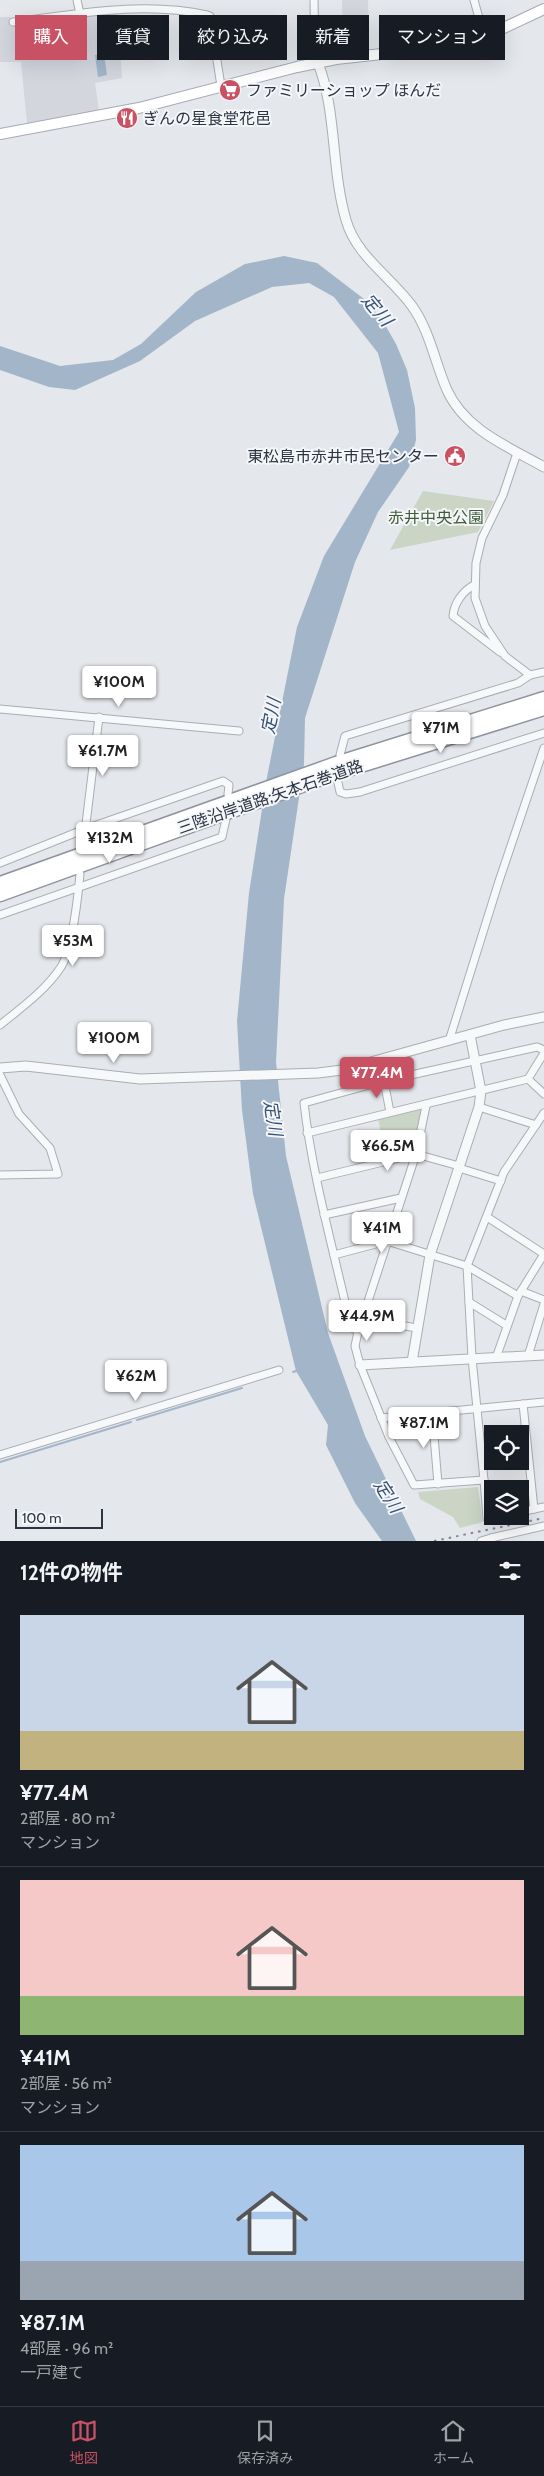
<!DOCTYPE html>
<html lang="ja">
<head>
<meta charset="utf-8">
<style>
	body { margin:0; font-family:Cabin,"Noto Sans JP",sans-serif; background:#20242c; color:#f1f3f6; height:100vh; display:flex; flex-direction:column; font-size:19px; white-space:nowrap }
	* { box-sizing:border-box; margin:0 }
	p { font-size:16px; color:#9ea1a6 }
	.icon { flex:none; width:28px; height:28px; fill:none; stroke:currentColor; stroke-width:2; stroke-linecap:round; stroke-linejoin:round }
	.map { position:relative; height:1541px; overflow:hidden }
	.drawer { display:flex; flex-direction:column; background:#171b24; flex:1 }
	.drawer>* { flex:none }
	.guide { position:absolute; left:15px; top:15px; width:515px; height:45px; display:flex; gap:10px }
	.tools { position:absolute; left:484px; top:1425px; display:grid; gap:10px }
	.tools a { display:grid; place-items:center; width:45px; height:45px; border-radius:0px; background:#171b24; box-shadow:0 5px 20px #0002; font-size:25px }
	.scale { position:absolute; left:15px; bottom:12px; width:88px; box-sizing:border-box; padding-left:5px; border:2px solid #2d3543; border-top:0; font-size:14px; line-height:18px; white-space:nowrap; color:#2d3543; -webkit-text-stroke:4px #f4f6f9; paint-order:stroke }
	.price { position:absolute; translate:-50% -42px; padding:0 11px; border-radius:5px; background:#fff; color:#222; font-size:16px; line-height:32px; filter:drop-shadow(0 1px 2px #0008) }
	.price::after { content:''; position:absolute; left:50%; top:30px; width:15px; height:11px; margin-left:-8px; background:inherit; clip-path:polygon(0 0,100% 0,50% 100%) }
	.price.current { background:#c85263; color:#fff }
	ul { padding:0; list-style:none }
	li { display:grid; align-content:center; gap:10px; height:265px; padding:0 20px }
	li+li { border-top:1px solid #363941 }
	li span { display:grid; place-items:center; height:155px; border-radius:0px; color:#555 }
	li>.icon { margin-inline-start:auto }
	span .icon { width:90px; height:90px; fill:#fffc; stroke-width:1 }
	li b { font-size:21px }
	h2 { display:flex; justify-content:space-between; align-items:center; height:60px; padding:0 20px; font-size:21px }
	.chip { padding:0 18px; border-radius:0px; background:#171b24; box-shadow:0 5px 20px #0002; font-size:18px; line-height:45px }
	.chip.current { background:#c85263; color:#fff }
	.dock { display:flex; justify-content:space-around; align-items:center; height:70px; border-top:1px solid #363941; background:#171b24; font-size:14px; color:#9ea1a6 }
	.dock a { display:grid; justify-items:center; gap:2px }
	.dock .current { color:#c85263 }
	.map>svg:first-child { display:block }
	.built { fill:#d3d6dd }
	.green { fill:#cad5c6 }
	.water { fill:#a2b5c9 }
	.lines { fill:none; stroke-linecap:round; stroke-linejoin:round }
	.stream { stroke:#a2b5c9; stroke-width:2 }
	.minor-tunnel { stroke:#bfc3c9; stroke-width:7; stroke-dasharray:7 3.5; stroke-linecap:butt }
	.minor-casing { stroke:#a9aeb5; stroke-width:9 }
	.tertiary-casing { stroke:#a9aeb5; stroke-width:11 }
	.primary-casing { stroke:#a4abb7; stroke-width:12 }
	.motorway-casing { stroke:#8c95a1; stroke-width:15 }
	.minor { stroke:#f7f8fa; stroke-width:7 }
	.tertiary { stroke:#f7f8fa; stroke-width:9 }
	.primary { stroke:#fff; stroke-width:10 }
	.motorway { stroke:#fff; stroke-width:12 }
	.rail { stroke:#7e8794; stroke-width:2; stroke-dasharray:2.5 5; stroke-linecap:butt }
	.labels { text-anchor:middle; dominant-baseline:central; stroke-width:4; stroke-linejoin:round; paint-order:stroke }
	.poi-label { font-size:16px; fill:#2d3543; stroke:#f4f6f9; text-anchor:start }
	.park-label { font-size:16px; fill:#415e3b; stroke:#f4f6f9 }
	.street-label { font-size:16px; fill:#2d3543; stroke:#f4f6f9 }
	.water-label { font-size:18px; font-style:italic; fill:#385375; stroke:#f4f6f9 }
</style>
</head>
<body>
<div class="map">
<svg width="544" height="1541" viewBox="0 0 544 1541">
	<rect width="100%" height="100%" fill="#e4e7eb"/>
	<g class="built">
		<path d="M342,0H368L369,36H343Z"/>
		<path d="M118,13L122,78L95,83L99,111L27,123L21,62H0V17H10L11,23Z"/>
	</g>
	<g class="green">
		<path d="M423,491L494,501L478,532L390,550Z"/>
		<path d="M424,1109L411,1152L393,1157L392,1146H384L378,1119Z"/>
		<path d="M478,1487L483,1522L460,1528L453,1517L420,1499L418,1492Z"/>
	</g>
	<g class="water">
		<path d="M104,54L107,75L98,77L95,55Z"/>
		<path d="M284,256L317,263L364,299L380,316L396,344L407,370L415,408L416,440L409,467L378,512L355,562L305,718L304,764L284,899L276,1062L286,1156L328,1333L365,1436L416,1541H382L355,1503L326,1445L328,1425L296,1371L253,1194L242,1110L237,1021L249,893L267,777L297,627L324,556L399,432L378,353L334,297L309,283L272,287L195,321L140,361L75,390L49,387L0,370V346L60,366L113,360L141,344L196,292L245,264Z"/>
	</g>
	<g class="lines">
		<g class="stream">
			<path d="M293,1372L296,1371"/>
			<path d="M137,1420L242,1388"/>
			<path d="M0,1462L131,1422"/>
		</g>
		<path class="minor-tunnel" d="M82,856L85,834"/>
		<g class="minor-casing">
			<g id="minor">
				<path d="M77,0L80,14"/>
				<path d="M314,0L315,55L318,63"/>
				<path d="M474,0L484,36"/>
				<path d="M13,22C78,14 143,1 207,15L210,16L221,86"/>
				<path d="M517,453L503,495L482,538L476,563L475,598L485,626L505,656L530,675"/>
				<path d="M474,585C463,591 454,603 453,616L500,652"/>
				<path d="M0,709L239,731"/>
				<path d="M340,755L345,736L518,683L530,675L544,672"/>
				<path d="M337,778L340,792L346,794L360,792L544,733"/>
				<path d="M85,832L99,717"/>
				<path d="M0,863L85,829L223,781L229,785L228,794"/>
				<path d="M0,915L222,837L226,819"/>
				<path d="M0,1025C21,1008 45,991 61,967C72,950 78,896 80,874"/>
				<path d="M449,1041L499,881L544,748"/>
				<path d="M0,1075L19,1114L50,1148L58,1174L0,1175"/>
				<path d="M528,1079L544,1094"/>
				<path d="M384,1081L390,1112"/>
				<path d="M479,1107L536,1125"/>
				<path d="M307,1133L528,1079L544,1053"/>
				<path d="M459,1168L501,1181"/>
				<path d="M317,1178L416,1154L459,1166"/>
				<path d="M324,1215L401,1198"/>
				<path d="M487,1217L544,1254L518,1296L496,1358"/>
				<path d="M334,1255L387,1241L467,1266L518,1296"/>
				<path d="M521,1291L544,1300"/>
				<path d="M469,1302L506,1325"/>
				<path d="M363,1319L417,1328"/>
				<path d="M358,1332L416,1154L426,1106"/>
				<path d="M528,1356L544,1304"/>
				<path d="M523,1404L534,1509"/>
				<path d="M432,1412L438,1484"/>
				<path d="M381,1418L544,1402"/>
				<path d="M0,1455L279,1370"/>
				<path d="M484,1480L472,1358L467,1266L504,1172L544,1113"/>
				<path d="M520,1512L544,1507"/>
				<path d="M497,1516L487,1518L484,1480L414,1485L389,1437L360,1365L355,1346L358,1332L350,1326L348,1315C332,1244 312,1174 304,1103L384,1081L537,1047L544,1050"/>
				<path d="M481,1541L491,1538"/>
				<path d="M492,1541L491,1538L544,1526"/>
			</g>
		</g>
		<g class="tertiary-casing">
			<g id="tertiary">
				<path d="M318,63C337,112 331,169 346,220C356,256 391,277 412,306C430,331 435,363 447,390C465,430 509,447 544,467"/>
				<path d="M0,1068L26,1066L140,1079L318,1073L342,1070L504,1025L544,1017"/>
				<path d="M412,1362L430,1255L479,1107L481,1091L470,1035"/>
				<path d="M360,1365L544,1355"/>
			</g>
		</g>
		<g class="primary-casing">
			<path id="primary" d="M0,134L139,108L297,67L336,59L437,48L493,33L544,9"/>
		</g>
		<g class="motorway-casing">
			<g id="motorway">
				<path d="M0,883L336,763L544,698"/>
				<path d="M0,895L335,774L544,709"/>
			</g>
		</g>
		<use href="#minor" class="minor"/>
		<use href="#tertiary" class="tertiary"/>
		<use href="#primary" class="primary"/>
		<use href="#motorway" class="motorway"/>
		<path class="rail" d="M434,1541L544,1518"/>
	</g>
	<defs>
		<g id="supermarket-disc" transform="scale(1.125)"><circle r="9.5" fill="#c85263" stroke="#f4f6f9"/><path d="M-6-5.5h2.5l.6 2H6L4.5 2H-2.5L-4.4-4H-6ZM-1.5 3.2a1.3 1.3 0 1 0 .1 0ZM3 3.2a1.3 1.3 0 1 0 .1 0Z" fill="#fff"/></g>
		<g id="restaurant-disc" transform="scale(1.125)"><circle r="9.5" fill="#c85263" stroke="#f4f6f9"/><path d="M-5-6h1v4h1v-4h1v4h1v-4h1v5L-1.5 .5V6h-2V.5L-5-1ZM5-6V6H3V1.5H1.5Q1.5-4 5-6Z" fill="#fff"/></g>
		<g id="civic-disc" transform="scale(1.125)"><circle r="9.5" fill="#c85263" stroke="#f4f6f9"/><path d="M-.6-6.5H3V-4.5H.6V-3L4-1V1h2V6H-6V1h2V-1L-.6-3ZM-1.2 2.5V6h2.4V2.5Z" fill="#fff"/></g>
	</defs>
	<g fill-rule="evenodd">
		<use href="#supermarket-disc" x="230" y="90"/>
		<use href="#restaurant-disc" x="127" y="118"/>
		<use href="#civic-disc" x="455" y="456"/>
	</g>
	<g class="labels">
		<g class="poi-label">
			<text x="246" y="90">ファミリーショップ ほんだ</text>
			<text x="143" y="118">ぎんの星食堂花邑</text>
			<text x="439" y="456" text-anchor="end">東松島市赤井市民センター</text>
		</g>
		<g class="park-label">
			<text x="436" y="517">赤井中央公園</text>
		</g>
		<g class="street-label">
			<text transform="translate(270 797) rotate(-19)">三陸沿岸道路;矢本石巻道路</text>
		</g>
		<g class="water-label">
			<text transform="translate(377 310) rotate(50)">定川</text>
			<text transform="translate(271 716) rotate(-79)">定川</text>
			<text transform="translate(273 1118) rotate(81)">定川</text>
			<text transform="translate(388 1496) rotate(57)">定川</text>
		</g>
	</g>
</svg>
<div class="tools">
<a><svg class="icon" aria-label="locate" viewBox="0 0 24 24"><circle cx="12" cy="12" r="6"/><path d="M12 2v4M12 18v4M2 12h4M18 12h4"/></svg></a>
<a><svg class="icon" aria-label="layers" viewBox="0 0 24 24"><path d="M12 4l9 5-9 5-9-5zM3 14l9 5 9-5"/></svg></a>
</div>
<div class="scale">100 m</div>
<b class="price" style="left:119px;top:708px">¥100M</b>
<b class="price" style="left:441px;top:754px">¥71M</b>
<b class="price" style="left:103px;top:777px">¥61.7M</b>
<b class="price" style="left:110px;top:864px">¥132M</b>
<b class="price" style="left:73px;top:967px">¥53M</b>
<b class="price" style="left:114px;top:1064px">¥100M</b>
<b class="price current" style="left:377px;top:1099px">¥77.4M</b>
<b class="price" style="left:388px;top:1172px">¥66.5M</b>
<b class="price" style="left:382px;top:1254px">¥41M</b>
<b class="price" style="left:367px;top:1342px">¥44.9M</b>
<b class="price" style="left:136px;top:1402px">¥62M</b>
<b class="price" style="left:424px;top:1449px">¥87.1M</b>
<div class="guide">
<a class="chip current">購入</a>
<a class="chip">賃貸</a>
<a class="chip">絞り込み</a>
<a class="chip">新着</a>
<a class="chip">マンション</a>
</div>
</div>
<section class="drawer">
<h2>12件の物件<svg class="icon" aria-label="filters" viewBox="0 0 24 24"><path d="M4 7h16M4 17h16"/><circle cx="9" cy="7" r="2"/><circle cx="15" cy="17" r="2"/></svg></h2>
<ul>
<li><span style="background:linear-gradient(#c9d6e8 75%,#c2b280 0)"><svg class="icon" aria-label="home" viewBox="0 0 24 24"><path d="M3 11l9-7 9 7M6 9v11h12V9"/></svg></span><div><b>¥77.4M</b><p>2部屋 · 80 m²</p><p>マンション</p></div></li>
<li><span style="background:linear-gradient(#f6c9c9 75%,#8fb573 0)"><svg class="icon" aria-label="home" viewBox="0 0 24 24"><path d="M3 11l9-7 9 7M6 9v11h12V9"/></svg></span><div><b>¥41M</b><p>2部屋 · 56 m²</p><p>マンション</p></div></li>
<li><span style="background:linear-gradient(#a9c7e8 75%,#9aa5b1 0)"><svg class="icon" aria-label="home" viewBox="0 0 24 24"><path d="M3 11l9-7 9 7M6 9v11h12V9"/></svg></span><div><b>¥87.1M</b><p>4部屋 · 96 m²</p><p>一戸建て</p></div></li>
</ul>
</section>
<nav class="dock">
<a class="current"><svg class="icon" aria-label="map" viewBox="0 0 24 24"><path d="M3 6l6-2 6 2 6-2v14l-6 2-6-2-6 2zM9 4v14M15 6v14"/></svg>地図</a>
<a><svg class="icon" aria-label="saved" viewBox="0 0 24 24"><path d="M7 4h10v16l-5-4-5 4z"/></svg>保存済み</a>
<a><svg class="icon" aria-label="home" viewBox="0 0 24 24"><path d="M3 11l9-7 9 7M6 9v11h12V9"/></svg>ホーム</a>
</nav>
</body>
</html>
